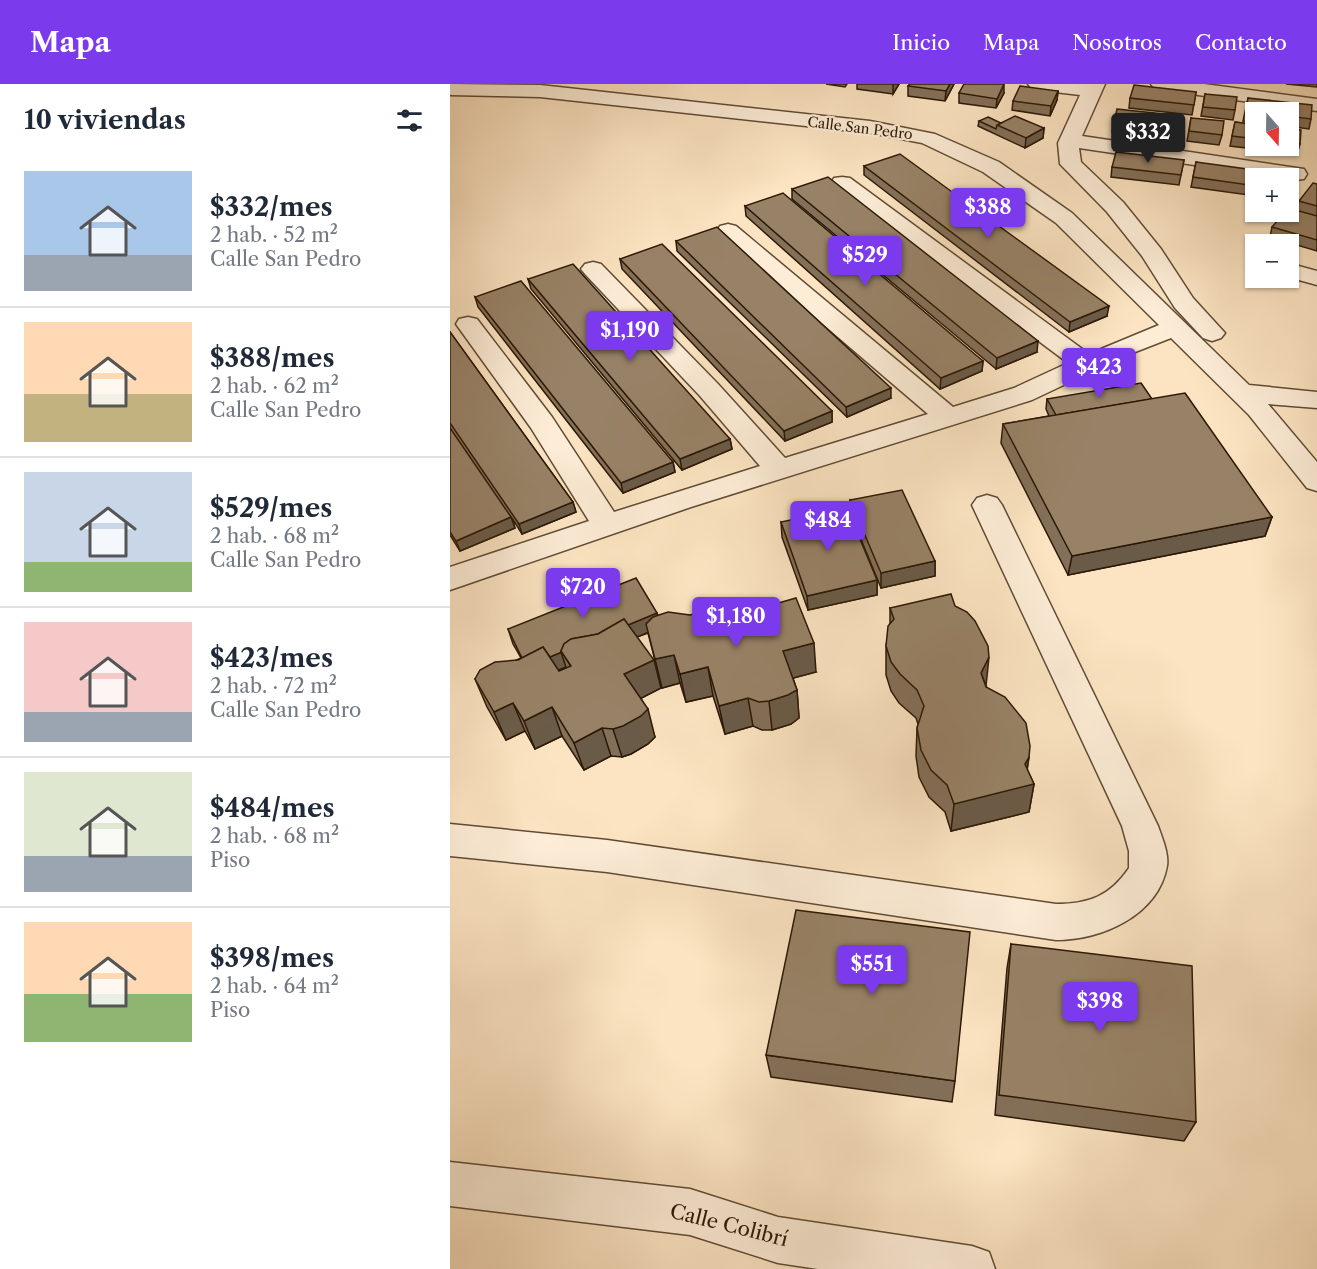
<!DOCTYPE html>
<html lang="es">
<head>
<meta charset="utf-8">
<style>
	body { margin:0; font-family:"Libre Caslon Text",serif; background:#f2f2f3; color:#1f2937; height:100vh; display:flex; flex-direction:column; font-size:22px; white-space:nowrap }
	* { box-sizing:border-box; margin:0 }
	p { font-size:20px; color:#747a83 }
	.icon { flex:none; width:33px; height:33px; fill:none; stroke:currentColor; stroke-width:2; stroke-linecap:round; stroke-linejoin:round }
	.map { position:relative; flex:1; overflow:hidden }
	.side { display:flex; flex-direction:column; background:#fff; width:450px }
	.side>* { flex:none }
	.needle { width:39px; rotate:160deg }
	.controls { position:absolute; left:795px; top:18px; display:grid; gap:12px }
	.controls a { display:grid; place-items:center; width:54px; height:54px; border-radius:0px; background:#fff; box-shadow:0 2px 4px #0004; font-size:30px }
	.price { position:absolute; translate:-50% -51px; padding:0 14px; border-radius:6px; background:#7c3aed; color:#fff; font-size:20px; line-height:39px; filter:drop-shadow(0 2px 3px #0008) }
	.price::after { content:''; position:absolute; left:50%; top:36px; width:18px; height:14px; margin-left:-9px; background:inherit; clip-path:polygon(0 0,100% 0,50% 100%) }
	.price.selected { background:#222; color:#fff }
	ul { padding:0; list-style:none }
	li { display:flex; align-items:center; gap:18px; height:150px; padding:0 24px }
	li+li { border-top:2px solid #e0e1e3 }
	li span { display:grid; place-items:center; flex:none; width:168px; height:120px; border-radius:0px; color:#555 }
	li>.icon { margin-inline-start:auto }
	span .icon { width:72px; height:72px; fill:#fffc; stroke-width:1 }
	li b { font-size:26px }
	h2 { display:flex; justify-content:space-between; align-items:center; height:72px; padding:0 24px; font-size:26px }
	header { display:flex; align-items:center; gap:36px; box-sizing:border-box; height:84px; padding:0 30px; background:#7c3aed; color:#fff }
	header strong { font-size:28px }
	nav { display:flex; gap:33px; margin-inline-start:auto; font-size:21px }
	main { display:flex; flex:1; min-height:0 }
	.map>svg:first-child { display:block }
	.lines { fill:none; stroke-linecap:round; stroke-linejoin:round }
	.minor-casing { stroke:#604b34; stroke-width:3 }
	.minor { fill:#fdedd7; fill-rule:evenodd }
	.wall { fill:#837059; stroke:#2c1805; stroke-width:1.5 }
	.shaded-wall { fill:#6a5b48; stroke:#2c1805; stroke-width:1.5 }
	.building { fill:#988267; stroke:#2c1805; stroke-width:1.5 }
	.labels { text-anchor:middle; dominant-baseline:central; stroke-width:4.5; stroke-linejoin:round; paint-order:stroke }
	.far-street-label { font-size:14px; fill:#2c1805; stroke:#fdedd7 }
	.near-street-label { font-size:20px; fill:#2c1805; stroke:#fdedd7 }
</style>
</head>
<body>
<header>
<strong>Mapa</strong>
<nav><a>Inicio</a><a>Mapa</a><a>Nosotros</a><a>Contacto</a></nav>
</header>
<main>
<section class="side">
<h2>10 viviendas<svg class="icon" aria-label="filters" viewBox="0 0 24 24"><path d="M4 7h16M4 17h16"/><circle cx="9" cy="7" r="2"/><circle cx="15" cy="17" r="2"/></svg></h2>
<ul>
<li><span style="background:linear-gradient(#a9c7e8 70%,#9aa5b1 0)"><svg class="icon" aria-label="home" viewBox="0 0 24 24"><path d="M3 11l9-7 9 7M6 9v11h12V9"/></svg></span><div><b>$332/mes</b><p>2 hab. · 52 m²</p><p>Calle San Pedro</p></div></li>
<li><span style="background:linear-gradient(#ffd9b3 60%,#c2b280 0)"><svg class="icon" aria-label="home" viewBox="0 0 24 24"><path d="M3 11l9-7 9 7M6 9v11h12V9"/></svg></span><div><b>$388/mes</b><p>2 hab. · 62 m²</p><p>Calle San Pedro</p></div></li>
<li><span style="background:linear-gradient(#c9d6e8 75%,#8fb573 0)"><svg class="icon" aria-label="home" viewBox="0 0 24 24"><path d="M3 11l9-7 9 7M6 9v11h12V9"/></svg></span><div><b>$529/mes</b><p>2 hab. · 68 m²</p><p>Calle San Pedro</p></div></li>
<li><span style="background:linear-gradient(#f6c9c9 75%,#9aa5b1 0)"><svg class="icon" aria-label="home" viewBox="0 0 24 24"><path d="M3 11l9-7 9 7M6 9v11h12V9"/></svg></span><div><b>$423/mes</b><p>2 hab. · 72 m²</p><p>Calle San Pedro</p></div></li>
<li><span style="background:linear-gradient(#dfe7d0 70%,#9aa5b1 0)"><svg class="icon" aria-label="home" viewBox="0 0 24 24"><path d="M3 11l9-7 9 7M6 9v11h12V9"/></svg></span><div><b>$484/mes</b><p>2 hab. · 68 m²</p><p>Piso</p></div></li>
<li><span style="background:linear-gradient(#ffd9b3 60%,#8fb573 0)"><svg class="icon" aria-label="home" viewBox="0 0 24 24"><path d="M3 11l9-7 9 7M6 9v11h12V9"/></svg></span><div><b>$398/mes</b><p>2 hab. · 64 m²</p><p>Piso</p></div></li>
</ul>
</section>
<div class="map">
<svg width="867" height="1185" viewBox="0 0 867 1185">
	<rect width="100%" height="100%" fill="#fce4c2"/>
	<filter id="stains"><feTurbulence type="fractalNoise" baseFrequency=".00333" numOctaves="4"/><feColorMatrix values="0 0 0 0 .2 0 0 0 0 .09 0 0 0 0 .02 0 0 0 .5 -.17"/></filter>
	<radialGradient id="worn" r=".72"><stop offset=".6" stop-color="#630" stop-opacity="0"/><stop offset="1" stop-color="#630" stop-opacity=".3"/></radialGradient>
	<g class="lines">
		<g class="minor-casing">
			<g id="minor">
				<path d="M0,0L90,1L420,37L485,50L549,78L622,129L799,301L867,308V324L818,320L867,378V407L857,404L799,331L721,254L675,272L582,316L241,423L0,506V483L139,437L81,344L6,240L9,235L18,233L27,235L102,333L164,428L310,382L250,312L135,190L131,185L135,180L143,178L151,180L268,300L335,374L478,330L270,152L267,147L270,142L278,140L286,142L503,323L564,304L618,279L384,104L381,99L384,94L392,93L400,94L639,270L709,241L606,139L533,88L472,59L420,49L90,13L0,11Z"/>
				<path d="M578,0H655L632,52L854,85L857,90L854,95L846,96L629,64L631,78L673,118L711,165L743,214L775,249L771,254L762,257L753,254L725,224L692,172L657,128L610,80L608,59L630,11L588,6L581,4Z"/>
				<path d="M701,0H754L867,15V27L711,6L704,4Z"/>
				<path d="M838,179L867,187V201L838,193Z"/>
				<path d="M537,411L547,414L552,421L708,742C712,754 719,769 717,782C708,832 651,856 606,856L157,788L0,772V740L157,756L606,820C639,820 660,812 679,784V767L672,742L522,421L527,414Z"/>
				<path d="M0,1078L240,1105L328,1133L522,1162L539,1168L545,1185H368L328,1179L240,1151L0,1122Z"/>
			</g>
		</g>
		<use href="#minor" class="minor"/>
	</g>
	<g class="wall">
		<path d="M376,0H397L395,3Z"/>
		<path d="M407,0H449L443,10L407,5Z"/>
		<path d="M460,0H504L503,2L495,17L458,12V2Z"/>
		<path d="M836,0H867V3Z"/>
		<path d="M608,7L607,16L600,32L562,26L563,17Z"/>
		<path d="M746,8L742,31L679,24L680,14Z"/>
		<path d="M509,9H554L546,24L509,19Z"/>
		<path d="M755,10L785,26L783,36L751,32Z"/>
		<path d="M798,14L861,35L859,45L838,42V28H806V38L793,37Z"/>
		<path d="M732,32L727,56L662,48L664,38Z"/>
		<path d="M741,34L772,51L769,61L737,57Z"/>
		<path d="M529,37L551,39L594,44L593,54L575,64L528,42Z"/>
		<path d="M785,38L806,41V62H838V45L850,60L847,70L780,62Z"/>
		<path d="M734,76L729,101L661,93L662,83Z"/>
		<path d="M746,78L806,94V112L741,103Z"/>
		<path d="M414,82L657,232L619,248L414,91Z"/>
		<path d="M867,100V167L820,153L822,143L846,126L849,117Z"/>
		<path d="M342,105L587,268L546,285L342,115Z"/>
		<path d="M295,122L533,277L532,287L490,305L296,132Z"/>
		<path d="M226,157L441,314L397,333L227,167Z"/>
		<path d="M170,175L382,327V338L335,357L172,185Z"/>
		<path d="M78,195L280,355L282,365L232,386L81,205Z"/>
		<path d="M25,213L223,378L225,388L173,409L28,223Z"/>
		<path d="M0,248L123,418L126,428L72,450L62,434L65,444L10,467L0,451Z"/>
		<path d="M597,315H702L822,433L815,452L618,491L551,359L553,340L599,332L596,325Z"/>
		<path d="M400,416L485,477V492L431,504L401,431Z"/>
		<path d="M331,438L427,496V511L358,526L332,453Z"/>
		<path d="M440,524L536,602L579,673L577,685L584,700L579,728L501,747L495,728L479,713L469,693L466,672L467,644L468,640L466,634L449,619L441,607L436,591V562L440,540Z"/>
		<path d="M207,529L208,532L274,550L284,548L281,531L366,588L343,594L347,606L349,634L341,640L322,646H312L303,642L275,650L263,612L236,618L230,599L212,604L198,549L187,553L211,604L191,614L205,653L198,660L181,670L172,673L161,672L134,686L112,652L85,665L75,647L56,656L37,623L25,595L71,574L63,560L58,545Z"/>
		<path d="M561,860L746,1038L734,1057L545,1031L557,884Z"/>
		<path d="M316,971L505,997L502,1018L321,993Z"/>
	</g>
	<g class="shaded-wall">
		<path d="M443,0H449L443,10Z"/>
		<path d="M500,0H504L503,2L495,17L496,7Z"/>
		<path d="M554,0V9L546,24L547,15Z"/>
		<path d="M608,7L607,16L600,32L601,22Z"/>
		<path d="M594,44L593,54L575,64L576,54Z"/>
		<path d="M659,222L657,232L619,248L620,238Z"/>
		<path d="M588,257L587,268L546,285L547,274Z"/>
		<path d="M533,277L532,287L490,305L491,294Z"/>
		<path d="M441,304V314L397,333L396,323Z"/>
		<path d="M382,327V338L335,357L334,347Z"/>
		<path d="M280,355L282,365L232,386L230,375Z"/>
		<path d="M223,378L225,388L173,409L171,399Z"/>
		<path d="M123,418L126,428L72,450L69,440Z"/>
		<path d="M61,433L65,444L10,467L6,457Z"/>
		<path d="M822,433L815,452L618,491L622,472Z"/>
		<path d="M485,477V492L431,504V489Z"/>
		<path d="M427,496V511L358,526L357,512Z"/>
		<path d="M207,529L211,543L120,581L112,568Z"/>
		<path d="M364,559L366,588L336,596L333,567Z"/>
		<path d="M111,568L116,583L82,597L77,582Z"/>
		<path d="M224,571L230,599L212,604L205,575Z"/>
		<path d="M539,573L536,602L531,589Z"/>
		<path d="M204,576L211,604L182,619L174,590Z"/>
		<path d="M258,583L263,612L236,618L230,590Z"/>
		<path d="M347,606L349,634L341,640L322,646L319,617Z"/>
		<path d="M298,614L303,642L275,650L269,622Z"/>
		<path d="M63,619L75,647L56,656L44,628Z"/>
		<path d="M102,623L112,652L85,665L74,637Z"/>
		<path d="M198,625L205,653L198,660L181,670L172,673L163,645Z"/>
		<path d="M152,644L161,672L134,686L124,659Z"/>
		<path d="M579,673L575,701L584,700L579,728L501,747L504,720L575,680Z"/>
	</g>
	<g class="building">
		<path d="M460,0H500L496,7L458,2Z"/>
		<path d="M514,0H554L547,15L509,9Z"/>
		<path d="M684,1L746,8L744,21L680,14Z"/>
		<path d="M570,2L608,7L601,22L563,17Z"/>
		<path d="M755,10L787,13L785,26L753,23Z"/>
		<path d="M798,14L862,21L861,35L838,32V28H806L796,27Z"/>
		<path d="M667,25L732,32L729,46L664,38Z"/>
		<path d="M565,32L594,44L576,54L547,41Z"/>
		<path d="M538,33L551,39L547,41L546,45L529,37Z"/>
		<path d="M741,34L774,37L772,51L739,47Z"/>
		<path d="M785,38L806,41V55L782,52Z"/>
		<path d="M838,45L851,46L850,60L838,59Z"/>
		<path d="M666,68L734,76L731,91L662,83Z"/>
		<path d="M450,70L659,222L620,238L414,82Z"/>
		<path d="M746,78L819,88L818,94H806V102L743,93Z"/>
		<path d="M378,93L588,257L547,274L342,105Z"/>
		<path d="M863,99L867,100V122L849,117Z"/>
		<path d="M333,109L533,277L491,294L295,122Z"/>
		<path d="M838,124L867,132V156L822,143L835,128H838Z"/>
		<path d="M267,143L441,304L396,323L226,157Z"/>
		<path d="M212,160L382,327L334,347L170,175Z"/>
		<path d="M123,180L280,355L230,375L78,195Z"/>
		<path d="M71,197L223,378L171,399L25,213Z"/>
		<path d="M0,248L123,418L69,440L0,339Z"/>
		<path d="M691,299L702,315L606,331L597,315Z"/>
		<path d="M735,309L822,433L622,472L553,340Z"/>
		<path d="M0,344L61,433L6,457L0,448Z"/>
		<path d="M452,406L485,477L431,489L400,416Z"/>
		<path d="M397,424L427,496L357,512L331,438Z"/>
		<path d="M186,494L207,529L178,541L174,535L148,550L121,555L114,560L111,567L112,568L100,573L93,563L72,574L58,545Z"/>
		<path d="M501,510L505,522L517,528L525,537L538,562L539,573L531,589L536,603L555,613L576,639L580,662L579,673L575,680L584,700L504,720L497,701L481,686L471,666L467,644L474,622L467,606L450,590L441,578L436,562L438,542L444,535L440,524Z"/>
		<path d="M346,514L364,559L333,567L347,606L338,611L319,617L309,618L298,614L269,622L258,583L230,590L224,571L205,575L196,540L203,533L218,528L240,531L266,524L274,550L286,548L281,531L285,526L293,522H318Z"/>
		<path d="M174,535L204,576L174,590L198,625L191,632L173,642L163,645L152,644L124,659L102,623L74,637L63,619L44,628L25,595L30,586L45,578L68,576L93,563L109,587L121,582L111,567L114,560L121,555L148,550Z"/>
		<path d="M346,826L520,848L505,997L316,971Z"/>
		<path d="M561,860L742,882L746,1038L549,1011Z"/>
	</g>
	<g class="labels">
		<g class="far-street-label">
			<text transform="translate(410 44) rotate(7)">Calle San Pedro</text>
		</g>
		<g class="near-street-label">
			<text transform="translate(279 1141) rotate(14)">Calle Colibrí</text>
		</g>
	</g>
	<rect width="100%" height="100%" filter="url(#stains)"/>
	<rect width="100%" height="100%" fill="url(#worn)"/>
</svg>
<div class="controls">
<a><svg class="needle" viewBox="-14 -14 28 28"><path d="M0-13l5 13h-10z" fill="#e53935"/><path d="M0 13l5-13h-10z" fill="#747a83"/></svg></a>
<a>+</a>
<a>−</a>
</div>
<b class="price selected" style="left:698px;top:80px">$332</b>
<b class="price" style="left:538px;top:155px">$388</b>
<b class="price" style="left:415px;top:203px">$529</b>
<b class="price" style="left:180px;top:278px">$1,190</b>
<b class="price" style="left:649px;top:315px">$423</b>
<b class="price" style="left:378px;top:468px">$484</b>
<b class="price" style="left:133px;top:535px">$720</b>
<b class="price" style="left:286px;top:564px">$1,180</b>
<b class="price" style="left:422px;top:912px">$551</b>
<b class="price" style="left:650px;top:949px">$398</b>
</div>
</main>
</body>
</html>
